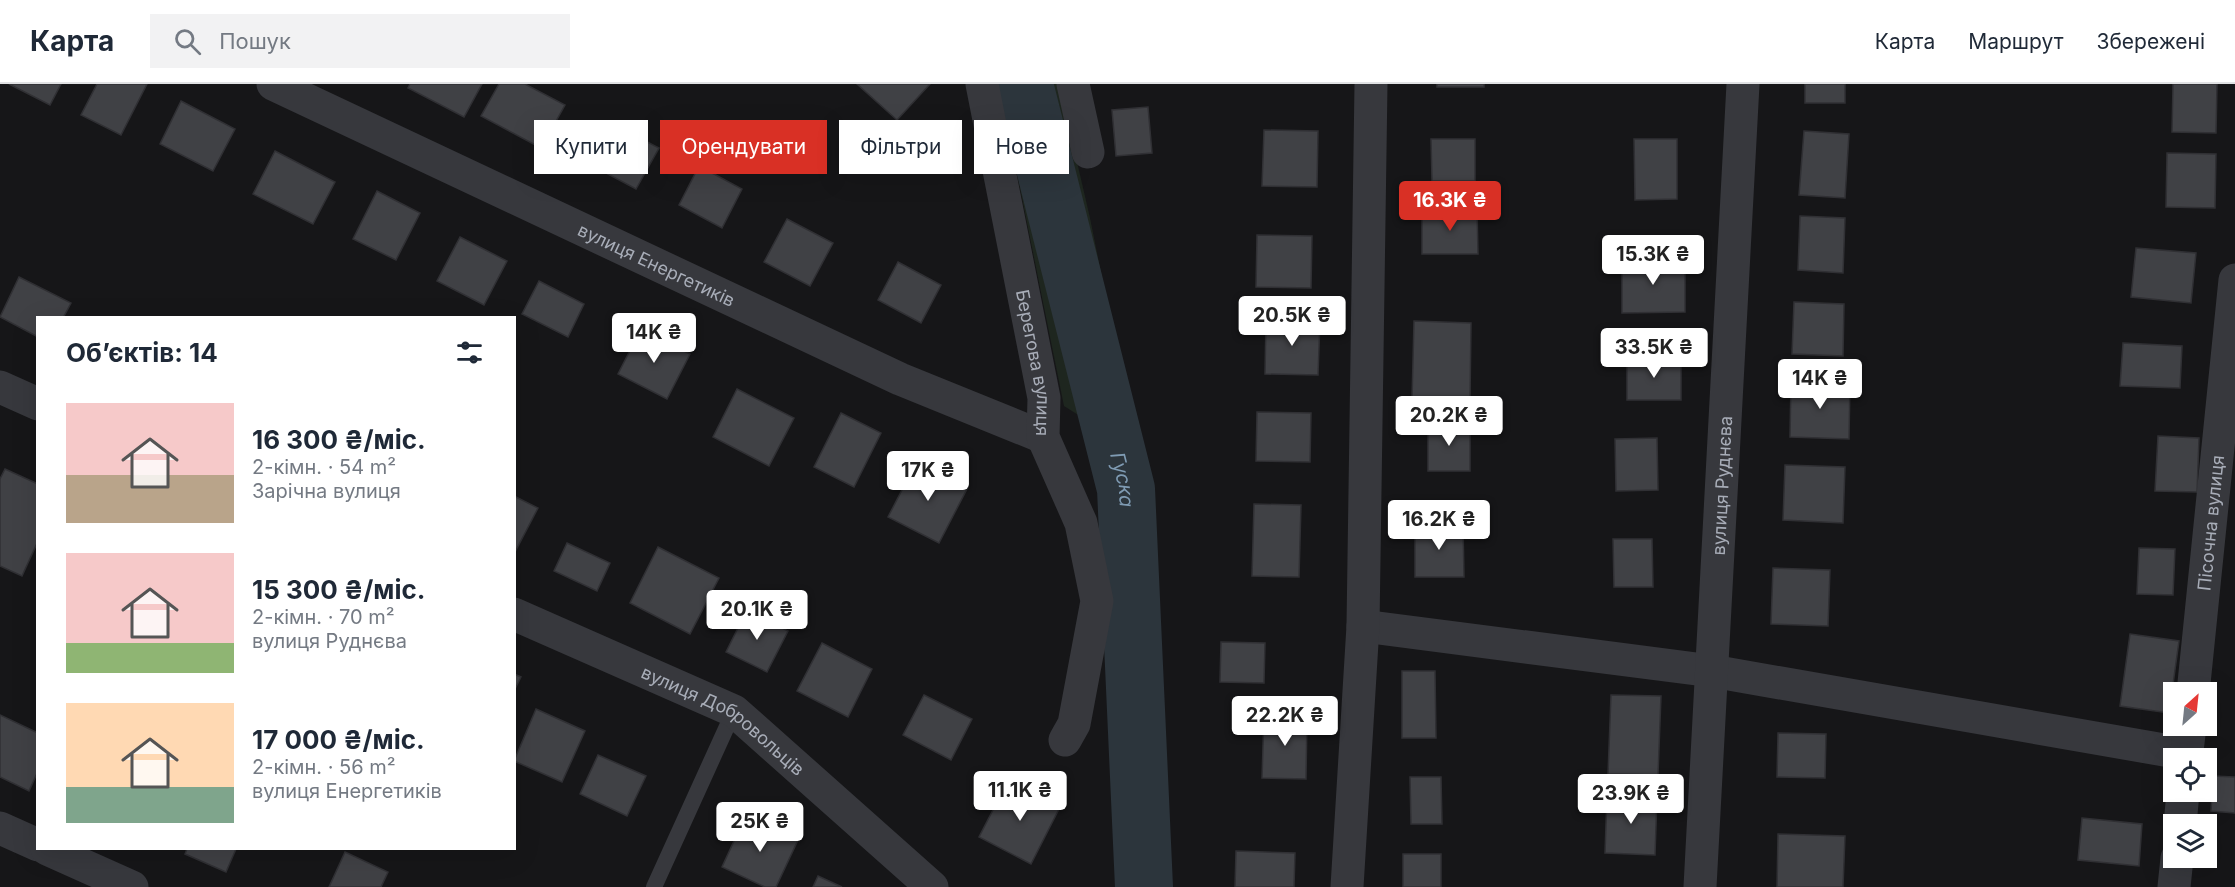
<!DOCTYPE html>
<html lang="uk">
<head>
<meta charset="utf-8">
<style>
	body { margin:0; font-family:Inter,sans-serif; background:#f2f2f3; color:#1f2937; height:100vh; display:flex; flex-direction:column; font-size:22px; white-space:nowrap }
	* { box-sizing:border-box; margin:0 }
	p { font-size:20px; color:#747a83 }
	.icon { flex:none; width:33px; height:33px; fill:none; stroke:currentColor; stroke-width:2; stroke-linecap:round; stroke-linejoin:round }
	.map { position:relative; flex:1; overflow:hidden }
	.panel { position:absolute; left:36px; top:232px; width:480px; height:534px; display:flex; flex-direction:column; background:#fff; border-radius:0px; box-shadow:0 6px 24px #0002 }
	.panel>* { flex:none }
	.top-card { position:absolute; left:534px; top:36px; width:570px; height:54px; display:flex; gap:12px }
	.needle { width:39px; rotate:27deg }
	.buttons { position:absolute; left:2163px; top:598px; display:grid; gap:12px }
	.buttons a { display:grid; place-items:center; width:54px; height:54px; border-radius:0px; background:#fff; box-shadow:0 6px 24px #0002; font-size:30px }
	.price { position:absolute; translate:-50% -51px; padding:0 14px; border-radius:6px; background:#fff; color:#222; font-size:20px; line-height:39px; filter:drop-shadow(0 2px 3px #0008) }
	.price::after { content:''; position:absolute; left:50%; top:36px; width:18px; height:14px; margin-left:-9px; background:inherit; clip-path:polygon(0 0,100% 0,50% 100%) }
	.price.on { background:#d93025; color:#fff }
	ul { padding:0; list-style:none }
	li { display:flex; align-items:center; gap:18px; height:150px; padding:0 30px }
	li span { display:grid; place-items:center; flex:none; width:168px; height:120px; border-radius:0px; color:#555 }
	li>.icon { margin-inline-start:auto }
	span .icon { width:72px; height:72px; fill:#fffc; stroke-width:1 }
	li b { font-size:26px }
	h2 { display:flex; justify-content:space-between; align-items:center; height:72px; padding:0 30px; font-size:26px }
	.pill { padding:0 21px; border-radius:0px; background:#fff; box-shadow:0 6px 24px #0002; font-size:21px; line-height:54px }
	.pill.on { background:#d93025; color:#fff }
	header { display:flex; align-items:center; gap:36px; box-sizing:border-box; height:84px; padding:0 30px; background:#fff; border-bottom:2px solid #e0e1e3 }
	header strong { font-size:28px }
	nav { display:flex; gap:33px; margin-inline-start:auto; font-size:21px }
	.search { width:420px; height:54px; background:#f2f2f3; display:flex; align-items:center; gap:15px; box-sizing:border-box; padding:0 21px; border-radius:0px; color:#747a83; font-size:22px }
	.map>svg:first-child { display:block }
	.green { fill:#1e261f }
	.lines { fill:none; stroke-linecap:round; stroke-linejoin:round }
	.river { stroke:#2c353c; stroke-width:58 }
	.building { fill:#404145; stroke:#303034; stroke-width:1.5 }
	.lane { stroke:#37383d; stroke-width:16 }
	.street { stroke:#37383d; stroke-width:33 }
	.labels { text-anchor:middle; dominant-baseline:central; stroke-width:5; stroke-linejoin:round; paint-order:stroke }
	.street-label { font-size:18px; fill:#a8adb8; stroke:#111113 }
	.water-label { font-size:20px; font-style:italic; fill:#7f9bb3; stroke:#111113 }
</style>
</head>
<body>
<header>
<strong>Карта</strong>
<div class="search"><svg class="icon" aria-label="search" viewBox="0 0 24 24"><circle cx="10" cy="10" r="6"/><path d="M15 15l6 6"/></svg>Пошук</div>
<nav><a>Карта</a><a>Маршрут</a><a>Збережені</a></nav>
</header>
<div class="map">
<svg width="2235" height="803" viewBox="0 0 2235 803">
	<rect width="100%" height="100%" fill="#161618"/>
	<path class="green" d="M999,0H1059L1090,134L1137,368L1064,322Z"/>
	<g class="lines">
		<path class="river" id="s1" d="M1024,0L1126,405L1144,803"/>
	</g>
	<g class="building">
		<path d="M9,0H61L50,21Z"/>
		<path d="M97,0H147L121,51L81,31Z"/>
		<path d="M410,0H482L464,33L408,4Z"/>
		<path d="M499,0H525L565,21L541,64L481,32Z"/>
		<path d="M857,0H930L897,36Z"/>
		<rect x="1437" y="0" width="47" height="3"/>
		<rect x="1805" y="0" width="40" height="19"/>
		<path d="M2173,0H2217L2216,49L2172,48Z"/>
		<path d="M181,17L235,45L213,87L160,60Z"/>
		<path d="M1148,23L1152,69L1116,72L1112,26Z"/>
		<path d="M611,39L659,64L636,105L589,80Z"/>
		<path d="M1264,46L1318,47L1317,103L1262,102Z"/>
		<path d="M1804,47L1849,50L1845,114L1799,111Z"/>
		<path d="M1431,55H1475V97H1432Z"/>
		<path d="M1634,55H1677V115L1635,116Z"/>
		<path d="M275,67L335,98L313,140L253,110Z"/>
		<path d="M2167,69L2216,70L2215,124L2166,123Z"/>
		<path d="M699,82L742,105L722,144L679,121Z"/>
		<path d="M377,107L420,129L396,176L353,155Z"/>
		<path d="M1422,125H1477L1478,170H1422Z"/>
		<path d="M1800,132L1845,134L1843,189L1798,186Z"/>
		<path d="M787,135L833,159L810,202L764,178Z"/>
		<path d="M1257,151L1312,152L1311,204L1256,203Z"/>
		<path d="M460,153L507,177L484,221L437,197Z"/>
		<path d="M2136,164L2196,169L2191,219L2131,213Z"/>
		<path d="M1622,176H1685V228L1622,229Z"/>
		<path d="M898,178L941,201L921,239L878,216Z"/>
		<path d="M19,193L71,219L63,234H38V253L0,233Z"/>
		<path d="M539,197L584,220L568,253L522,230Z"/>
		<path d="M1794,218L1844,220L1843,272L1792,270Z"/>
		<path d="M1266,235L1320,236L1318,291L1265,290Z"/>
		<path d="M1414,237L1471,239L1470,317L1412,315Z"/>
		<path d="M641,245L690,270L667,315L618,290Z"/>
		<path d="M2123,259L2182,262L2180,304L2120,302Z"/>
		<path d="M1681,273V316H1627V274Z"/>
		<path d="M1791,296L1850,298L1849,355L1790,353Z"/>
		<path d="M737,305L794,334L769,382L713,353Z"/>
		<path d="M1257,328L1311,329L1310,378L1256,377Z"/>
		<path d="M841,329L881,349L854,403L814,383Z"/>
		<rect x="1428" y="339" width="42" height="48"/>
		<path d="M2158,352L2199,354L2197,408L2155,407Z"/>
		<path d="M1657,354L1658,406L1616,407L1615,355Z"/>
		<path d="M917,377L968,403L939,459L888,433Z"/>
		<path d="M1785,381L1845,383L1843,439L1783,436Z"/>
		<path d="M5,385L38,400V457L22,492L0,482V395Z"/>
		<path d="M514,412L538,424L515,468H514Z"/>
		<path d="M1254,420L1301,421L1299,493L1252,492Z"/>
		<path d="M1415,441H1463L1464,493H1415Z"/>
		<path d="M1613,455H1652L1653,503H1614Z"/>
		<path d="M567,459L610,479L597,507L554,487Z"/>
		<path d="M658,463L719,494L690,550L630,519Z"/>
		<path d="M2139,464L2175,465L2173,511L2137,510Z"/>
		<path d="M1773,484L1830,486L1828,542L1771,540Z"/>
		<path d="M747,526L788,547L767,588L726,568Z"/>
		<path d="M2130,550L2179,557L2169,629L2120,622Z"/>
		<path d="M1221,558L1265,559L1264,599L1220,598Z"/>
		<path d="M822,559L872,585L848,633L797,607Z"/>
		<path d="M1402,587H1435L1436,654H1402Z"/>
		<path d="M514,590L521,593L514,607Z"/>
		<path d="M924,611L972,635L951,676L903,651Z"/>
		<path d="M1611,611L1661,612L1658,691L1608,690Z"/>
		<path d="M536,625L585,647L562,698L514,677Z"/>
		<path d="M0,631L38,649V687L29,707L0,693Z"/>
		<path d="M1264,631L1307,632L1306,695L1262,694Z"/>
		<path d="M1778,649L1826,650L1825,694L1777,693Z"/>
		<path d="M598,671L646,692L627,732L580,710Z"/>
		<path d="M2213,692L2235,693V729L2211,727Z"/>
		<path d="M1410,693H1441L1442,740H1411Z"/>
		<path d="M1008,697L1060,723L1031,780L979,753Z"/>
		<path d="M1607,712L1657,713L1655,771L1605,769Z"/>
		<path d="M746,731L798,756L776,803H765L722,783Z"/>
		<path d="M2082,734L2142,740L2139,782L2078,776Z"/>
		<path d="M1778,750L1845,752L1843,803H1777Z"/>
		<path d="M187,765H236L226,788L185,770Z"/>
		<path d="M1236,767L1295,769L1294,803H1235Z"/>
		<path d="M345,768L388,788L381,803H329Z"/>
		<rect x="1403" y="770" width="38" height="33"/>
		<path d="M818,792L842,803H813Z"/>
	</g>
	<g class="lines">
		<path class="lane" d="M654,803L734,627"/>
		<g class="street">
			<path id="s2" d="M273,0L900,295L1043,353"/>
			<path id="s3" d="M982,0L1044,314L1043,353L1081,439L1097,517L1074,640L1065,656"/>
			<path d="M1073,0L1088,68"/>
			<path d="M0,303L38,320"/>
			<path id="s4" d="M514,530L734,627L932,803"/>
			<path d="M1363,542L1712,587L2187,670"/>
			<path id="s5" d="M2193,609L2235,196"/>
			<path d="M2186,675L2190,642"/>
			<path d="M2180,741L2183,708"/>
			<path d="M0,744L38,761"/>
			<path d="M47,765L132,803"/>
			<path d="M1347,803L1363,542L1371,0"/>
			<path id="s6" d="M1700,803L1743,0"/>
			<path d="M2174,803L2177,774"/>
		</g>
	</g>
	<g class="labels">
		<g class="street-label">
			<text stroke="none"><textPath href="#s2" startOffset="424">вулиця Енергетиків</textPath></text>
			<text stroke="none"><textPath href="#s3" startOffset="284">Берегова вулиця</textPath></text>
			<text stroke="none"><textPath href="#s6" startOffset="402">вулиця Руднєва</textPath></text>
			<text stroke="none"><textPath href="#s5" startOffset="171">Пісочна вулиця</textPath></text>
			<text stroke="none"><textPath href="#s4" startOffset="236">вулиця Добровольців</textPath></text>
		</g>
		<g class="water-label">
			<text stroke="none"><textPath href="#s1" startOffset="408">Гуска</textPath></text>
		</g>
	</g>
</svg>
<div class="buttons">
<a><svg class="needle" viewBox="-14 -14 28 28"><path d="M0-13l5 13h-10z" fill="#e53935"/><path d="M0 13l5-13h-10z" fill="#747a83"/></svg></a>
<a><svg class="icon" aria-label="locate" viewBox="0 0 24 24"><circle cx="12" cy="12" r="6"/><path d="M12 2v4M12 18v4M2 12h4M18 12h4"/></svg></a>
<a><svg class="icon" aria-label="layers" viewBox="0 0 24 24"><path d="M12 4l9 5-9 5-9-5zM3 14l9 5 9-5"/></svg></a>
</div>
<b class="price on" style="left:1450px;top:148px">16.3K ₴</b>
<b class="price" style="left:1653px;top:202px">15.3K ₴</b>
<b class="price" style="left:1292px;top:263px">20.5K ₴</b>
<b class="price" style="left:654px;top:280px">14K ₴</b>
<b class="price" style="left:1654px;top:295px">33.5K ₴</b>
<b class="price" style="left:1820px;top:326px">14K ₴</b>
<b class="price" style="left:1449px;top:363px">20.2K ₴</b>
<b class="price" style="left:928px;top:418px">17K ₴</b>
<b class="price" style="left:1439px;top:467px">16.2K ₴</b>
<b class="price" style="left:757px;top:557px">20.1K ₴</b>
<b class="price" style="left:1285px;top:663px">22.2K ₴</b>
<b class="price" style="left:1020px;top:738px">11.1K ₴</b>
<b class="price" style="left:1631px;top:741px">23.9K ₴</b>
<b class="price" style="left:760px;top:769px">25K ₴</b>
<div class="top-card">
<a class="pill">Купити</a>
<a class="pill on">Орендувати</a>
<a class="pill">Фільтри</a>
<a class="pill">Нове</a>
</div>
<section class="panel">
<h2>Об’єктів: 14<svg class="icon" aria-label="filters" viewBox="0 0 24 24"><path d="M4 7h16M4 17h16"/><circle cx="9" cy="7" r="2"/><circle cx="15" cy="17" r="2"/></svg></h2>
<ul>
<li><span style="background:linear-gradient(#f6c9c9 60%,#b9a48a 0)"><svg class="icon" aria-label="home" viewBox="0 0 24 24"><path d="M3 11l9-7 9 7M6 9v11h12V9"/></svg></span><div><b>16 300 ₴/міс.</b><p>2-кімн. · 54 m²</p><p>Зарічна вулиця</p></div></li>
<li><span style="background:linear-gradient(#f6c9c9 75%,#8fb573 0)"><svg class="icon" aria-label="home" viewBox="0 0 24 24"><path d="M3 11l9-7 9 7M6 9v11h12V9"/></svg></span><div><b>15 300 ₴/міс.</b><p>2-кімн. · 70 m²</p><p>вулиця Руднєва</p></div></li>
<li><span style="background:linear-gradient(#ffd9b3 70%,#7fa58c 0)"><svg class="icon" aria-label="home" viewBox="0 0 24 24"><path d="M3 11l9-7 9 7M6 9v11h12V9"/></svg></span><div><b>17 000 ₴/міс.</b><p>2-кімн. · 56 m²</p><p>вулиця Енергетиків</p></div></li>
</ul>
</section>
</div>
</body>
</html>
